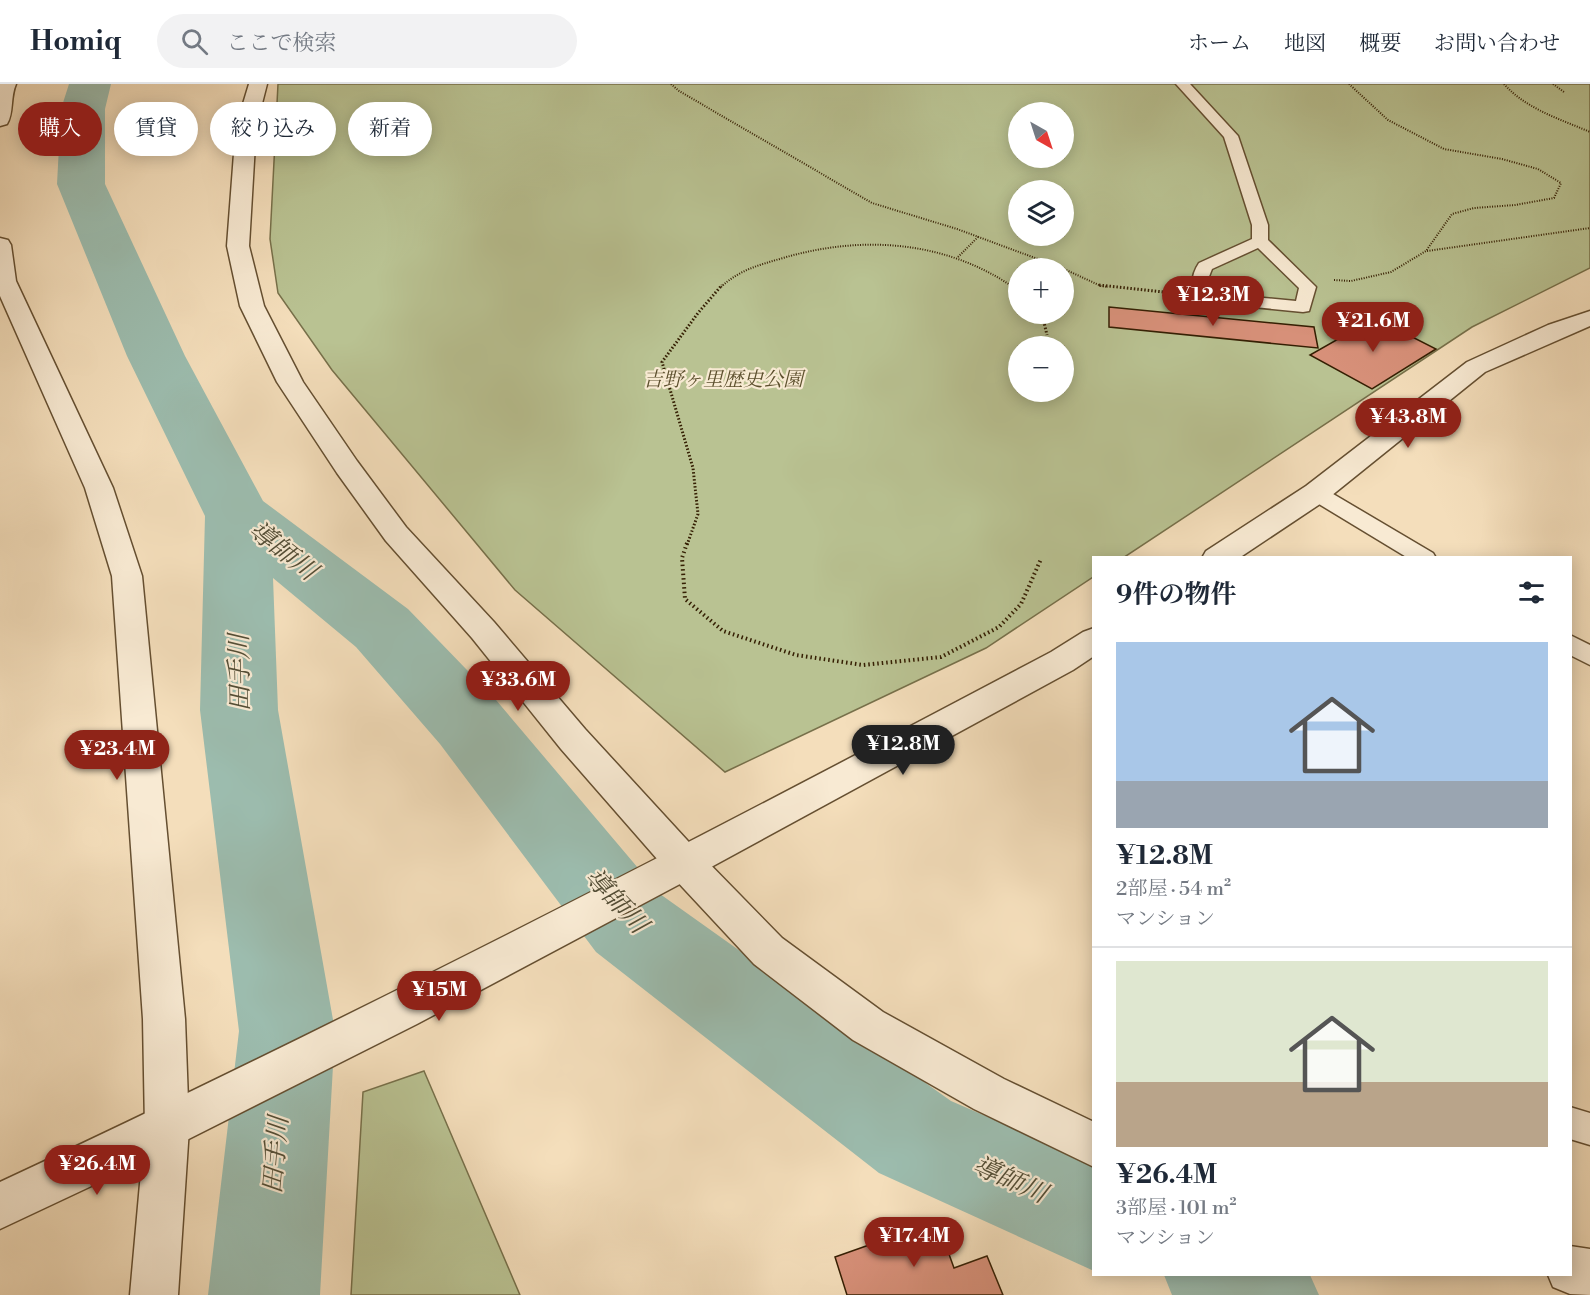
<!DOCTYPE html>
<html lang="ja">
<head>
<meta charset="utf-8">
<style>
	body { margin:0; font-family:"Libre Bodoni","Noto Serif JP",serif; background:#f2f2f3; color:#1f2937; height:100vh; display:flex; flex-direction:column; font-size:22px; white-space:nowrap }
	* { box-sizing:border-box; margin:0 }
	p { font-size:20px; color:#747a83 }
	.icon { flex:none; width:33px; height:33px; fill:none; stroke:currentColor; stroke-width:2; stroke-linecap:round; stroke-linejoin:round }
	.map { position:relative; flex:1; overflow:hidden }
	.details { position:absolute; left:1092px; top:472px; width:480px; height:720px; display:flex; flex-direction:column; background:#fff; border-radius:0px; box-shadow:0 3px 15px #0003 }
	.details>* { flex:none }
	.guide { position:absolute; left:18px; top:18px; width:570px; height:54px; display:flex; gap:12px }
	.needle { width:39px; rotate:141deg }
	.fabs { position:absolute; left:1008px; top:18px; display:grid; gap:12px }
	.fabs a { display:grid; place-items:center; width:66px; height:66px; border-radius:50%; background:#fff; box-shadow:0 3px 15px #0003; font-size:30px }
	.price { position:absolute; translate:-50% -51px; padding:0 14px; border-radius:21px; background:#8f2418; color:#fff; font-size:20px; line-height:39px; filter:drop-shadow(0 2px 3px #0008) }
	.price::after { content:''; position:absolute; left:50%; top:36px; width:18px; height:14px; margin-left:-9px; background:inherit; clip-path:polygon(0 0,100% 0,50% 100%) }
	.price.current { background:#222; color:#fff }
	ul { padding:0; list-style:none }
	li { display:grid; align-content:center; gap:12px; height:318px; padding:0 24px }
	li+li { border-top:2px solid #e0e1e3 }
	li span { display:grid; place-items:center; height:186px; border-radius:0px; color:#555 }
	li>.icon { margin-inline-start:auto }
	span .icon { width:108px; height:108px; fill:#fffc; stroke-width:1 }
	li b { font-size:26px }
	h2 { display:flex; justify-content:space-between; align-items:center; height:72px; padding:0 24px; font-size:26px }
	.pill { padding:0 21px; border-radius:27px; background:#fff; box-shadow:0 3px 15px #0003; font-size:21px; line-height:54px }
	.pill.current { background:#8f2418; color:#fff }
	header { display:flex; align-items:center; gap:36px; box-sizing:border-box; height:84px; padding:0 30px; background:#fff; border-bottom:2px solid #e0e1e3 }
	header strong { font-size:28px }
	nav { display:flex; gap:33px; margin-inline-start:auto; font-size:21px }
	.search { width:420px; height:54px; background:#f2f2f3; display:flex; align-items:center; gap:15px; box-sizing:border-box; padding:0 21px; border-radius:33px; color:#747a83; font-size:22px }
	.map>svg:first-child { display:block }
	.green { fill:#b9c292; stroke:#77704a; stroke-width:1.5; fill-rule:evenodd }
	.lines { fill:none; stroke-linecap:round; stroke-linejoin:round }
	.river { fill:#9cbcae; fill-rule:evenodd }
	.building { fill:#d79079; stroke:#351f03; stroke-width:1.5 }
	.service-casing { stroke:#654f31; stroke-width:3 }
	.minor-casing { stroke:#654f31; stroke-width:3 }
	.tertiary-casing { stroke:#654f31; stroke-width:3 }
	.path-far2 { stroke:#351f03; stroke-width:2; stroke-dasharray:1 1.5; stroke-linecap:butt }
	.path-far1 { stroke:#351f03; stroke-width:3; stroke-dasharray:1.5 2; stroke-linecap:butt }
	.path { stroke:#351f03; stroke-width:4; stroke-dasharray:1.5 3; stroke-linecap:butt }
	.service { fill:#f8ead3; fill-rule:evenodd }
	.minor { fill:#f8ead3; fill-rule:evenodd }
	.tertiary { fill:#f8ead3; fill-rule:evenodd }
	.labels { text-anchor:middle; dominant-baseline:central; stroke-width:4.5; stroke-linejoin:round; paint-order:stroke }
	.far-park-label { font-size:20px; font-style:italic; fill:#5d502e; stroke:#f8ead3 }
	.water-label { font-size:26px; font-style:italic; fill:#544e36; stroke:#f8ead3 }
</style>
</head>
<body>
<header>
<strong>Homiq</strong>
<div class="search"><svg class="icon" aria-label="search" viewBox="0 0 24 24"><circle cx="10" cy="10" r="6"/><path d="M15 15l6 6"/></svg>ここで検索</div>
<nav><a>ホーム</a><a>地図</a><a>概要</a><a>お問い合わせ</a></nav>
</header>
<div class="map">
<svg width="1590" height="1211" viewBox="0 0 1590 1211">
	<rect width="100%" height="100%" fill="#f4debb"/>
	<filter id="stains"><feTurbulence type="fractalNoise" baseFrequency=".00333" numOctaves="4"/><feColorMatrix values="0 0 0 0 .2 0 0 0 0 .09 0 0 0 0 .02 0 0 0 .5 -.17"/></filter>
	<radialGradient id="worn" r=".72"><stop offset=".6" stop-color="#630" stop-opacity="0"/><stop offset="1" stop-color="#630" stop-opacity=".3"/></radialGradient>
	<g class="green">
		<path d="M278,0H1590V184L1472,243L1123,474H1094L1093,493L986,564L725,688L515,506L332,286L278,209L270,155ZM1018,28H1064V74H1018ZM1018,106H1064V152H1018ZM1018,184H1064V230H1018ZM1018,262H1064V308H1018Z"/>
		<path d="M424,987L520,1211H351L363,1008Z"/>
	</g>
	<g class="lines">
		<g class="river">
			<path d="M69,0H111L105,25V100L185,272L263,417L408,525L496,616L660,810L951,1017L1094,1079V1187L879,1089L596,868L440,660L356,563L273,494L278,626L335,947L320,1211H208L239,947L200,626L205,432L127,272L57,100L61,25Z"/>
			<path d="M1164,1191H1310L1319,1211H1172Z"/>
		</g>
	</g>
	<g class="building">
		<path d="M1109,223L1314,243L1318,264L1109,243Z"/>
		<path d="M1375,234L1436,265L1372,305L1310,271Z"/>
		<path d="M937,1137L954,1184L987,1172L1003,1211H847L835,1173Z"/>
	</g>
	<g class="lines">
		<g class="service-casing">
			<g id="service">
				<path d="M1176,0H1190L1238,52L1268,141V156L1316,203L1309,227L1303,228L1204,218L1198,217C1190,204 1191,191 1199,179L1252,155V141L1224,53ZM1258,164L1299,204L1296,217L1211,209L1208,195L1212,185Z"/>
				<path d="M1316,402L1323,404L1433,469L1436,474H1408L1309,414L1306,409L1309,404Z"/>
				<path d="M1570,551L1590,561V581L1570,571Z"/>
				<path d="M1570,1023L1590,1029V1061L1570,1055Z"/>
			</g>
		</g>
		<g class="minor-casing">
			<g id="minor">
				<path d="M0,0H16C10,13 14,29 7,40L0,42Z"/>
				<path d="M249,0H267L256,43L249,162L264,222L303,298L357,377L406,443L494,538L585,645L698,768L782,854L883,928L1004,995L1094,1038V1083L974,1025L853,956L754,880L672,792L561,665L472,554L386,457L337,389L277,298L240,222L227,162L236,43Z"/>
				<path d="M0,154L8,156L11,161L16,197L113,404L142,492L185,935L189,1044L178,1211H130L145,1044L143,935L112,492L85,404L0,212Z"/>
				<path d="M1570,1162L1590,1165V1211L1570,1210L1553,1203L1548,1191H1570Z"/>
			</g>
		</g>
		<g class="tertiary-casing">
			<g id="tertiary">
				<path d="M1590,227V242L1485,288L1326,416L1239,474H1202L1206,467L1306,402L1467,278L1548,241Z"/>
				<path d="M1094,544V572L1073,586L680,800L417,940L151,1074L0,1145V1098C356,932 704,752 1051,568L1083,548Z"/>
			</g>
		</g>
		<g class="path-far2">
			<path d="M671,0L679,7L872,119L957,145L1062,184"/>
			<path d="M1504,0C1526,25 1560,35 1590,48"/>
			<path d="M1553,0L1564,8"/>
			<path d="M1427,167L1590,144"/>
			<path d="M958,173L978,153"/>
			<path d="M1064,185L1101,202L1108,203"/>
			<path d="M1334,196L1351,197L1391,188L1426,167L1452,130L1474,124L1515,121L1554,114L1561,99L1538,85L1502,75L1444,65L1388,36L1349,0"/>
			<path d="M721,203C739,186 759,181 783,174C861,151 944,156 1013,203"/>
		</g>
		<g class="path-far1">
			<path d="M1011,201L1018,206"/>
			<path d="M1099,201L1173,209"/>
			<path d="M1042,230L1047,251"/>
			<path d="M687,461L698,430L693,384L662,278L698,229L722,201"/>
		</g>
		<path class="path" d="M687,459L682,474L685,515L723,547L796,571L863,581L941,573L999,543L1021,520L1041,475"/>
		<use href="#service" class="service"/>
		<use href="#minor" class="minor"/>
		<use href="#tertiary" class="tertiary"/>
	</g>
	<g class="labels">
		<g class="far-park-label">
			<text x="723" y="296">吉野ヶ里歴史公園</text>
		</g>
		<g class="water-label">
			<text transform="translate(283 467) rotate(38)">導師川</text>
			<text transform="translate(240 589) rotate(-91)">田手川</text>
			<text transform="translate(616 817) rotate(47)">導師川</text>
			<text transform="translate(276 1071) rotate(-85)">田手川</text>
			<text transform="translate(1010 1096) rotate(24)">導師川</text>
		</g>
	</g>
	<rect width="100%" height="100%" filter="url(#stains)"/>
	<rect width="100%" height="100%" fill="url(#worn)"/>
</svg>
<div class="fabs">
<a><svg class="needle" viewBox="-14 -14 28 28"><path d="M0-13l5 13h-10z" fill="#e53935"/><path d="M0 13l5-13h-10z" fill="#747a83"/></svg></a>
<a><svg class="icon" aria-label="layers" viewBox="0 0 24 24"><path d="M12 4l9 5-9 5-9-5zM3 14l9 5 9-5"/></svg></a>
<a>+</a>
<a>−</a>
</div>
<b class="price" style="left:1213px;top:243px">¥12.3M</b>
<b class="price" style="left:1373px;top:269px">¥21.6M</b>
<b class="price" style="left:1408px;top:365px">¥43.8M</b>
<b class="price" style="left:518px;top:628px">¥33.6M</b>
<b class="price current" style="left:903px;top:692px">¥12.8M</b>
<b class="price" style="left:117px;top:697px">¥23.4M</b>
<b class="price" style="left:439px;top:938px">¥15M</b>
<b class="price" style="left:97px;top:1112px">¥26.4M</b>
<b class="price" style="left:914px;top:1184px">¥17.4M</b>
<div class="guide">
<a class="pill current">購入</a>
<a class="pill">賃貸</a>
<a class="pill">絞り込み</a>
<a class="pill">新着</a>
</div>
<section class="details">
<h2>9件の物件<svg class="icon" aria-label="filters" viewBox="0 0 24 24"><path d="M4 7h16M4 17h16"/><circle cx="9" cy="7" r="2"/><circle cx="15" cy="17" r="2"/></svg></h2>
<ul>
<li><span style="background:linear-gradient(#a9c7e8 75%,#9aa5b1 0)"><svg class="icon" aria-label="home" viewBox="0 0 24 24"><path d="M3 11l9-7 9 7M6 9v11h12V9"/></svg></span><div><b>¥12.8M</b><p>2部屋 · 54 m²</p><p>マンション</p></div></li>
<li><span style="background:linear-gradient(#dfe7d0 65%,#b9a48a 0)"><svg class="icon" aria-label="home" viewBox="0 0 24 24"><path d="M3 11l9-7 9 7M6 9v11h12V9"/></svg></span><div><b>¥26.4M</b><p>3部屋 · 101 m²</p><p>マンション</p></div></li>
</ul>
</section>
</div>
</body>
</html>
